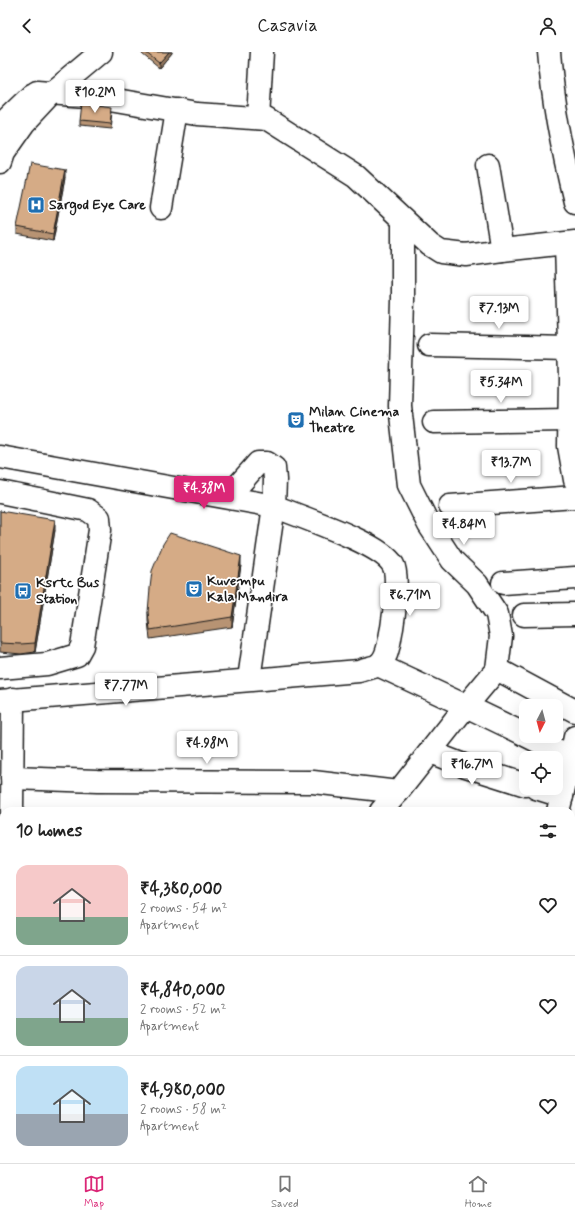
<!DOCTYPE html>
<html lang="en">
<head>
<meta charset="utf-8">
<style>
	body { margin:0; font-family:Mynerve,sans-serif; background:#f2f2f2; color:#222; height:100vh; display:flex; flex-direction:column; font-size:15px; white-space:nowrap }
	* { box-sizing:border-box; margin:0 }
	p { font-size:13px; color:#767676 }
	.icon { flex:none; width:22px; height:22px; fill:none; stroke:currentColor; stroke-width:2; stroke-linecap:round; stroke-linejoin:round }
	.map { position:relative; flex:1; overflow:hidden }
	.details { position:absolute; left:0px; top:755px; width:575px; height:356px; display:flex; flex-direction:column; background:#fff; border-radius:12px 12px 0 0; box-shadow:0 4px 16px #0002 }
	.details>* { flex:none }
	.needle { width:26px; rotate:186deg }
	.fabs { position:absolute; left:519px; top:647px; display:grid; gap:8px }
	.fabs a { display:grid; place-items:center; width:44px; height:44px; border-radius:8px; background:#fff; box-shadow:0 4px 16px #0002; font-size:20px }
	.price { position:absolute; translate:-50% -34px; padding:0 9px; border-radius:4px; background:#fff; color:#222; font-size:13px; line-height:26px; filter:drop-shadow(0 1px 2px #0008) }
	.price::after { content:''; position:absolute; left:50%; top:24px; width:12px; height:9px; margin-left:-6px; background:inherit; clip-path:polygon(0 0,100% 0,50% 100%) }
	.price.selected { background:#db2777; color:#fff }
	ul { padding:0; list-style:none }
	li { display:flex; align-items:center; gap:12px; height:100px; padding:0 16px }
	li+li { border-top:1px solid #e0e0e0 }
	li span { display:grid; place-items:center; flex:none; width:112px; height:80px; border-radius:12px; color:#555 }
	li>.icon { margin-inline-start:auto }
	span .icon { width:48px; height:48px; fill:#fffc; stroke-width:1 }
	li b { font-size:17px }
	h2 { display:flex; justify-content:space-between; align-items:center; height:48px; padding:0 16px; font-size:17px }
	header { display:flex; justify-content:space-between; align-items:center; height:52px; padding:0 16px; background:#fff; font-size:18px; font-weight:600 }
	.tabs { display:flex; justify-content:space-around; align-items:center; height:56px; border-top:1px solid #e0e0e0; background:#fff; font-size:11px; color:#767676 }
	.tabs a { display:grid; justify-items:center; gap:2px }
	.tabs .selected { color:#db2777 }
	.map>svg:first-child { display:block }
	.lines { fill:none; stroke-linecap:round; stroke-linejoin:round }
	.stream { stroke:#6989a2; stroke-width:4.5 }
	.minor-casing { stroke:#1c1c1c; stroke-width:25 }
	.highway-casing { stroke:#1c1c1c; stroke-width:25 }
	.minor { stroke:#fff; stroke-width:22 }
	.highway { stroke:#fff; stroke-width:22 }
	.wall { fill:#b79373; stroke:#1c1c1c }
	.shaded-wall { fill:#95785e; stroke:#1c1c1c }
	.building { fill:#d5ab86; stroke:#1c1c1c }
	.labels { text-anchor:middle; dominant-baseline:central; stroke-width:3.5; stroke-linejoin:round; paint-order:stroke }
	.poi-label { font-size:14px; font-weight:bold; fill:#1c1c1c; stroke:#fff; text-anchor:start }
</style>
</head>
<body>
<header><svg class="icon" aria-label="back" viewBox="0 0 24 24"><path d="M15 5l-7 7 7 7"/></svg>Casavia<svg class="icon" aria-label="person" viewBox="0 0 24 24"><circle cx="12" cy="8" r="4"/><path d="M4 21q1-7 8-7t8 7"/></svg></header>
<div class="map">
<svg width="575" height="1111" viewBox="0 0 575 1111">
	<rect width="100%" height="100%" fill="#fff"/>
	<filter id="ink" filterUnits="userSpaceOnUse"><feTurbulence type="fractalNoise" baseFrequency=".025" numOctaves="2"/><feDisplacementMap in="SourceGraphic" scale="8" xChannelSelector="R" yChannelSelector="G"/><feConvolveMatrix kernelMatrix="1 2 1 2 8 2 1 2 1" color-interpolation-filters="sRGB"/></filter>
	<g filter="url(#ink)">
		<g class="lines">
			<path class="stream" d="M274,1107L276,1111"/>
			<g class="minor-casing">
				<g id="minor">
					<path d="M549,0C553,51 563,101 575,150"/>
					<path d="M37,40L99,45L197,62L266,67L356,124L430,193L441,200L466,203L502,198L575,190"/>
					<path d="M258,66L262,0"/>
					<path d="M488,113L502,198"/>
					<path d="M161,156L177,58"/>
					<path d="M566,192L570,325L569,394L575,428"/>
					<path d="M429,293L569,296"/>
					<path d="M434,370L569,368"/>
					<path d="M0,405L274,454L249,627"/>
					<path d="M0,440L88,458L99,466L100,478L82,594L77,603L47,612L0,616"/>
					<path d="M450,454L575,445"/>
					<path d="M503,531L575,526"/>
					<path d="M524,563L575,562"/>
					<path d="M378,613L466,654L526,683"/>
					<path d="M497,617L575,659"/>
					<path d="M0,649L359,619C364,617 371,616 376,614C389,608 389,588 392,576C394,564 399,523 393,513C381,491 300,465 274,454L275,428L274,416L267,411H258L228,445"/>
					<path d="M527,684L571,706"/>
					<path d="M430,700L466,714L526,733"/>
					<path d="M12,726L97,729L313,730L398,740"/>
					<path d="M536,736L562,744"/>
					<path d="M12,759L13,647"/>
					<path d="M381,759L398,740L466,654L497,617L501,584L497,562L477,532L452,508L429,473L409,433L400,354L403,248V168"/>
					<path d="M558,759L562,744L575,685"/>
					<path d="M571,835L575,838"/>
					<path d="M4,863L2,886L4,923"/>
					<path d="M571,1021L575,1013"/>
					<path d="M571,1080L575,1081"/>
					<path d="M106,1107L110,1111"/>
					<path d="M394,1107V1111"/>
					<path d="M513,1107V1111"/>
					<path d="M7,1111V1107"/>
					<path d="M174,1111V1107"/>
				</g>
			</g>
			<g class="highway-casing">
				<g id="highway">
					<path d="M0,77L5,69L32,43"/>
					<path d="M0,110L3,101L24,71L52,41L101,0"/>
				</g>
			</g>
			<use href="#minor" class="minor"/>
			<use href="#highway" class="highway"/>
		</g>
		<g class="wall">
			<path d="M142,0H172V1L159,16L142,2Z"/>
			<path d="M112,60L110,77L79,74V69Z"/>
			<path d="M65,126L53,189L17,182V175Z"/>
			<path d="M0,459L55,478L35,600L21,602L0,600Z"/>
			<path d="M241,513L232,575L150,587L148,569V560Z"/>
		</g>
		<g class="shaded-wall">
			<path d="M169,0H172V1L159,16V11Z"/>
			<path d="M65,118V126L53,189V182Z"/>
			<path d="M55,468V478L35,600V591Z"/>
			<path d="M241,504V513L232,575V565Z"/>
		</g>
		<g class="building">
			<path d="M145,0H169L159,11Z"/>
			<path d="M81,51L112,55L110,72L79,69Z"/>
			<path d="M30,112L65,118L53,182L17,175Z"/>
			<path d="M0,459L55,468L35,591L21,592L0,591Z"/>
			<path d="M170,481L241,504L232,565L150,578L148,560L150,536L152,519L163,492Z"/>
		</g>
	</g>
	<defs>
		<g id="hospital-square" transform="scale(0.9)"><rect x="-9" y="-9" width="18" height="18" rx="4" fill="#1f6fb2" stroke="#fff"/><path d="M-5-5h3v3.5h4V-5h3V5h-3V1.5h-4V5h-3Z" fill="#fff"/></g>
		<g id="theatre-square" transform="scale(0.9)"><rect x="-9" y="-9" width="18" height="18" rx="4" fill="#1f6fb2" stroke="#fff"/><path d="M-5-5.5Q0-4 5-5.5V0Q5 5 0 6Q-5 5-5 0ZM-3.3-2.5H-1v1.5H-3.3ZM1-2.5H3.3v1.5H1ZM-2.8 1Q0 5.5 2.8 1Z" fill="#fff"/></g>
		<g id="bus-square" transform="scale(0.9)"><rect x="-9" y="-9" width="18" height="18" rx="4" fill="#1f6fb2" stroke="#fff"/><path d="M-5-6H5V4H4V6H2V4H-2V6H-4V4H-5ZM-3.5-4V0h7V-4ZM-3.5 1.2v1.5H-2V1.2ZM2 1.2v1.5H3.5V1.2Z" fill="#fff"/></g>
	</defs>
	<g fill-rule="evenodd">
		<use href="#hospital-square" x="36" y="153"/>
		<use href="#theatre-square" x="296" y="368"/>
		<use href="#theatre-square" x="194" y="537"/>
		<use href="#bus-square" x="23" y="539"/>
	</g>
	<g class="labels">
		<g class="poi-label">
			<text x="49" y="153">Sargod Eye Care</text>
			<text x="309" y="360">Milan Cinema<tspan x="309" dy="16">Theatre</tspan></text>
			<text x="207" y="529">Kuvempu<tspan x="207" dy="16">Kala Mandira</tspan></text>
			<text x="36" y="531">Ksrtc Bus<tspan x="36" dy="16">Station</tspan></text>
		</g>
	</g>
</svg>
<div class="fabs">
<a><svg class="needle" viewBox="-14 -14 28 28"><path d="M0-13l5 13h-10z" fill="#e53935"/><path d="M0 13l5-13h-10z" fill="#767676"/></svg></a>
<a><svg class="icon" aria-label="locate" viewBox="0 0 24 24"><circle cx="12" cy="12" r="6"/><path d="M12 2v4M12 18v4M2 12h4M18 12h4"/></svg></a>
</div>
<b class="price" style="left:95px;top:62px">₹10.2M</b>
<b class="price" style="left:499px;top:278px">₹7.13M</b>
<b class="price" style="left:501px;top:352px">₹5.34M</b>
<b class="price" style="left:511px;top:432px">₹13.7M</b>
<b class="price selected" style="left:204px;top:458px">₹4.38M</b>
<b class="price" style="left:464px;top:494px">₹4.84M</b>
<b class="price" style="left:410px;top:565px">₹6.71M</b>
<b class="price" style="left:126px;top:655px">₹7.77M</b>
<b class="price" style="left:207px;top:713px">₹4.98M</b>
<b class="price" style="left:472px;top:734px">₹16.7M</b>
<section class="details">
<h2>10 homes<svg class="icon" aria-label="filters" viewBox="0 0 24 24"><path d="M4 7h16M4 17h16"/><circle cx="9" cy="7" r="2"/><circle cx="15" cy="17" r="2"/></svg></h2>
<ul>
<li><span style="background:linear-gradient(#f6c9c9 65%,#7fa58c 0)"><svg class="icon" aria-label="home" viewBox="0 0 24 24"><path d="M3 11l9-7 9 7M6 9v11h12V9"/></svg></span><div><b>₹4,380,000</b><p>2 rooms · 54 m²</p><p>Apartment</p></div><svg class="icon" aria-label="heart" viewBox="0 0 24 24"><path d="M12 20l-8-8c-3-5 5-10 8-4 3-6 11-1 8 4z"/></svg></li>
<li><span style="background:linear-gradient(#c9d6e8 65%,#7fa58c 0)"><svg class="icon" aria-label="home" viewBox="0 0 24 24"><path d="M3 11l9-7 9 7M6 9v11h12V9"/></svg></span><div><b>₹4,840,000</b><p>2 rooms · 52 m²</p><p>Apartment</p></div><svg class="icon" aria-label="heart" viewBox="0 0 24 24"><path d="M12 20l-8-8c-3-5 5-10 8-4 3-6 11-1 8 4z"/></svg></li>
<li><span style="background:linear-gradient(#bfe0f5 60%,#9aa5b1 0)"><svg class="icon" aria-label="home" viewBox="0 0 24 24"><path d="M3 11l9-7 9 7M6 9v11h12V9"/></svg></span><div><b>₹4,980,000</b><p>2 rooms · 58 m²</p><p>Apartment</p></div><svg class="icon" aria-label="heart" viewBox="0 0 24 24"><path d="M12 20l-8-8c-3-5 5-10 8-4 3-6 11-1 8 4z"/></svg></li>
</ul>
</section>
</div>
<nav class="tabs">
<a class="selected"><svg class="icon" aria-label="map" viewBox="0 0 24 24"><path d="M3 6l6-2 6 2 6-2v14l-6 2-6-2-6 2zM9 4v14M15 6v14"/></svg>Map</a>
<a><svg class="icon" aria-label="saved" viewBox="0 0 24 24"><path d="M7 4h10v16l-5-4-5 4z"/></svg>Saved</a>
<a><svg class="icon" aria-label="home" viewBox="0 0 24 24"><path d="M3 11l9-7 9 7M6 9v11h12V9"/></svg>Home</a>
</nav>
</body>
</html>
